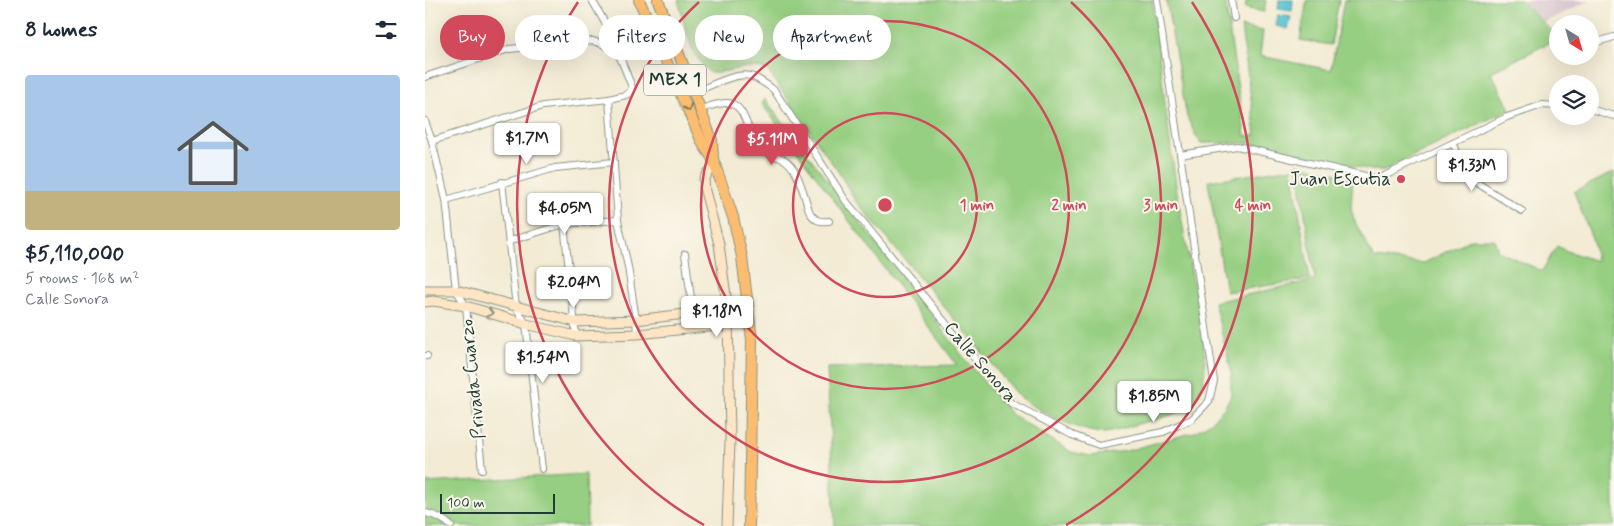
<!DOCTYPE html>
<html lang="en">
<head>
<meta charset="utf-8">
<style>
	body { margin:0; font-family:Mynerve,sans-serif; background:#f2f2f3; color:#1f2937; height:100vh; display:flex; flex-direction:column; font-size:19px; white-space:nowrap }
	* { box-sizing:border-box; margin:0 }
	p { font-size:16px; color:#747a83 }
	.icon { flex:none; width:28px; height:28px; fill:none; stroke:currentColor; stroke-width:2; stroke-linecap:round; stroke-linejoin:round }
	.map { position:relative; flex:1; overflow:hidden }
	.drawer { display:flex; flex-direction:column; background:#fff; width:425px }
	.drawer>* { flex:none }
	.banner { position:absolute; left:15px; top:15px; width:475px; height:45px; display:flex; gap:10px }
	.needle { width:32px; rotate:143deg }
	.controls { position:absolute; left:1124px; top:15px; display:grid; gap:10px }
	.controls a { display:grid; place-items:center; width:50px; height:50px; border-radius:50%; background:#fff; box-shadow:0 5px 20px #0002; font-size:25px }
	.scale { position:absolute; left:15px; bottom:12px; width:115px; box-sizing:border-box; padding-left:5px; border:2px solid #1f3d34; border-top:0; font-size:14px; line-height:18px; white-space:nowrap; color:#1f3d34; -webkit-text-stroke:4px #fbf7ec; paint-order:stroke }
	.price { position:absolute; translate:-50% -42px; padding:0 11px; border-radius:5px; background:#fff; color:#222; font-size:16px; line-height:32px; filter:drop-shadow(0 1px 2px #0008) }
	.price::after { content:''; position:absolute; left:50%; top:30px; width:15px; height:11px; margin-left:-8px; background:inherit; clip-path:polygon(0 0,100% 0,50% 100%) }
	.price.current { background:#d1495b; color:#fff }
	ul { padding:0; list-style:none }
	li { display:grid; align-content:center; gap:10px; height:265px; padding:0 25px }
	li span { display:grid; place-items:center; height:155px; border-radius:5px; color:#555 }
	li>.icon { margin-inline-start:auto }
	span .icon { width:90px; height:90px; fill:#fffc; stroke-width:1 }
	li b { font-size:21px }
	h2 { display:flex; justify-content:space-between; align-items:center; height:60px; padding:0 25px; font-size:21px }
	.tag { padding:0 18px; border-radius:22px; background:#fff; box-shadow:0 5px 20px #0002; font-size:18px; line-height:45px }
	.tag.current { background:#d1495b; color:#fff }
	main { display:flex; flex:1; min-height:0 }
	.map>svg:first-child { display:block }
	.industrial { fill:#d1bdcb }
	.green { fill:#97cf82; stroke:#5b865b }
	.water { fill:#5ac4d4; stroke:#3c8084 }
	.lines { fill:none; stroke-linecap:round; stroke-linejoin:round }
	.street-casing { stroke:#899484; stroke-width:8 }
	.secondary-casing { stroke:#899484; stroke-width:11 }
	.primary-casing { stroke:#899484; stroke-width:12 }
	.street { stroke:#fff; stroke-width:6 }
	.secondary { stroke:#fee5c5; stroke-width:9 }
	.primary { stroke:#fcbd6f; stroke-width:10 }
	.oneway { stroke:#82774f }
	.oneway2 { stroke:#8e917c }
	.ring { fill:none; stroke:#d1495b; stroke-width:2.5 }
	.poi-dot { fill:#d1495b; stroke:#fbf7ec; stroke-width:2 }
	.labels { text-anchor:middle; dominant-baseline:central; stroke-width:4; stroke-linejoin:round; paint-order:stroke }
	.shield { fill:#fbf7ec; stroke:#61756b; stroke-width:1 }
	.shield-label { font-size:18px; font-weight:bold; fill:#1f3d34 }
	.poi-label { font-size:19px; fill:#1f3d34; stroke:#fbf7ec; text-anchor:end }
	.street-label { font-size:19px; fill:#1f3d34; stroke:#fbf7ec }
	.centre { fill:#d1495b; stroke:#fbf7ec; stroke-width:2.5 }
	.ring-label { font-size:15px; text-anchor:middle; font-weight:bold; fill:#d1495b; stroke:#fbf7ec; stroke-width:4; stroke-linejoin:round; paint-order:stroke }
</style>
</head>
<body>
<main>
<section class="drawer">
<h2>8 homes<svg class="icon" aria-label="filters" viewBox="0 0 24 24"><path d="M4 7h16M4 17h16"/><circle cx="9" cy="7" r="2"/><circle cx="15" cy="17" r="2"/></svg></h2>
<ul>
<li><span style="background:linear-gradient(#a9c7e8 75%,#c2b280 0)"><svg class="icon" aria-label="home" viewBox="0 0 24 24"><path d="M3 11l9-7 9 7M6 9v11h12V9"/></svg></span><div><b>$5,110,000</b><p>5 rooms · 168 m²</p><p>Calle Sonora</p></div></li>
</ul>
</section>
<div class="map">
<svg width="1189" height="526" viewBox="0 0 1189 526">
	<rect width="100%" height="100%" fill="#fbf7ec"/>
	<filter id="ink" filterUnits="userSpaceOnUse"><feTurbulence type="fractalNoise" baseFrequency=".02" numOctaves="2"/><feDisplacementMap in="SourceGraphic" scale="10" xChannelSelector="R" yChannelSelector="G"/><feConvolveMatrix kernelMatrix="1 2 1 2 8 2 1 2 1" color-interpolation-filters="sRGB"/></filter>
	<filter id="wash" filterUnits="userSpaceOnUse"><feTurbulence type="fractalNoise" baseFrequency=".0096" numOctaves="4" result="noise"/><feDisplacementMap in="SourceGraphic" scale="20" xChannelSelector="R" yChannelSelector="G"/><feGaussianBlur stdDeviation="1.12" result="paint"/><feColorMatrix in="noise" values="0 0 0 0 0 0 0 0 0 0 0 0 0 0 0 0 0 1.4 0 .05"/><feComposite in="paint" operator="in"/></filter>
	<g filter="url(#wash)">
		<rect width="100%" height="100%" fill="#f3ebd4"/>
		<path class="industrial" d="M1096,0H1166L1119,22Z"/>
		<g class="green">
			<path d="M253,0H727C736,64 742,128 752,192C758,232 767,271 773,311C777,337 786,368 774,393C763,415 735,418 713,424C702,427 690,432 680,433C657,434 612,410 594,397L430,200L416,176L343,71C327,61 304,73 285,73C263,52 261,28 253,0Z"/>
			<path d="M741,0H800L820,136L831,135L816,27L838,31L835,56L906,70L919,0H1095L1132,36V39L1066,72L1085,109L959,170H946L825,143H776L770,134L762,117Z"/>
			<path d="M822,0H841L839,12L820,8Z"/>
			<path d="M882,0H914L906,45L875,40Z"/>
			<path d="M340,99L540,359L586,414L646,452L666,456L701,451L770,432L786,422L800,407L806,395V370L789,302L890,280L872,164L928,178L926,209L930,222L949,258L999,263L1046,239H1069L1073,251L1117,271L1132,246L1142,251L1171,261L1168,241L1149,192L1189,172V526H410L402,368L532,365L337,104Z"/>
			<path d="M867,168L885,279L801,292L783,181Z"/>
			<path d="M161,474L162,526H0V483Z"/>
		</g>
		<g class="water">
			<path d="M854,0H868L867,11L853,9Z"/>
			<path d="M853,15L866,17L863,29L851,26Z"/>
		</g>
	</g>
	<g filter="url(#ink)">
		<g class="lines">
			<g class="street-casing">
				<g id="street">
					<path d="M806,0L809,18"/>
					<path d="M1165,44L1189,37"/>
					<path d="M0,77L84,49L168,41L191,49"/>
					<path d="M269,93C282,87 311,72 325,76C334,78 342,85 349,90L421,201L586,403L647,435L674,445L738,432L767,419L784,401L789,381L732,0"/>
					<path d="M184,99L193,220L203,267L211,320L212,334"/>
					<path d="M275,109C283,107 293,103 302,103C322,103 322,137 334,148C341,154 350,155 358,159C374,167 379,197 385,213C391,221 394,222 404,221"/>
					<path d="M1165,109L1189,116"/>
					<path d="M0,121L7,141L21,200L31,290L41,306L57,470"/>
					<path d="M7,141L118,106L184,99L201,95L205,92L207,87L184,30L167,0"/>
					<path d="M1028,143L1040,169L1049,181L1097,211"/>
					<path d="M755,155L812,146L953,179L1082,117L1117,105L1132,106"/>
					<path d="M77,182L91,307L101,324L117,469"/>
					<path d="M21,200L130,168L189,162"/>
					<path d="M139,224L151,336"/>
					<path d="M85,241L139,224L193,220"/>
					<path d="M260,254L268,313V327"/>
					<path d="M0,356H2"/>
					<path d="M0,513C9,514 20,520 26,526"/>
				</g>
			</g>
			<g class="secondary-casing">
				<g id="secondary">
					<path d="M290,166L283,173L279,180L280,191L294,244L303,311L305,441L302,526"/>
					<path d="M0,290H31L150,322L211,320L268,313L303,311"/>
					<path d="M0,302L8,301L41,306L101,324L151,336L212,334L303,325"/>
				</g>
			</g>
			<g class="primary-casing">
				<g id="primary">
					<path d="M214,0L278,144L288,159"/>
					<path d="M233,0L287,140L288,159L308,217L317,257L327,340L324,526"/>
				</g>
			</g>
			<use href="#street" class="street"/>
			<use href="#secondary" class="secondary"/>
			<use href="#primary" class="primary"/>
		</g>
		<defs><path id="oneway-chevron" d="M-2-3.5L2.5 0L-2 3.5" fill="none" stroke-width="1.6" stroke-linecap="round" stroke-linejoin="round" transform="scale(1.25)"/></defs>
		<use class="oneway" href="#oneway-chevron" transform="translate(263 108) rotate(66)"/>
		<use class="oneway2" href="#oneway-chevron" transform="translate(65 313) rotate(16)"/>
	</g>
	<g class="ring">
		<circle cx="460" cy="205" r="92"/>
		<circle cx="460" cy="205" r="184"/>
		<path d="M646 2A276 276 0 1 1 274 2"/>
		<path d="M279 525A368 368 0 0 1 153 2M767 2A368 368 0 0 1 641 525"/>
	</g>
	<circle class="poi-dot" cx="976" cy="179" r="5"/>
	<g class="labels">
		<rect class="shield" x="219" y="64.5" width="62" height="31" rx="4"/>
		<g class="shield-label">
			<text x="250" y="80">MEX 1</text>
		</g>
		<g class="poi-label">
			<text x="966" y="179">Juan Escutia</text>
		</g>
		<g class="street-label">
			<text transform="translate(555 362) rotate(49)">Calle Sonora</text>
			<text transform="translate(48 379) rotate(-96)">Privada Cuarzo</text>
		</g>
	</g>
	<circle cx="460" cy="205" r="8" class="centre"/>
	<g class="ring-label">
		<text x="552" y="210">1 min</text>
		<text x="644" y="210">2 min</text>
		<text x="736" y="210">3 min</text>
		<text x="828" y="210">4 min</text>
	</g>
</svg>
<div class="controls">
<a><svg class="needle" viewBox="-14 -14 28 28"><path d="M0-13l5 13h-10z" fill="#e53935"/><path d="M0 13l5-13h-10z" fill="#747a83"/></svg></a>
<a><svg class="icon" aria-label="layers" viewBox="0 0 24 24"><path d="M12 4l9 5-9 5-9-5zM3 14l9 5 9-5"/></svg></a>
</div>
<div class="scale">100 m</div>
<b class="price" style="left:102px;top:165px">$1.7M</b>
<b class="price current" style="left:347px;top:166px">$5.11M</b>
<b class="price" style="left:1047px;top:192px">$1.33M</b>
<b class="price" style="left:140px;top:235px">$4.05M</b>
<b class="price" style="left:149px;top:309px">$2.04M</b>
<b class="price" style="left:292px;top:338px">$1.18M</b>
<b class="price" style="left:118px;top:384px">$1.54M</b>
<b class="price" style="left:729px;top:423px">$1.85M</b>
<div class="banner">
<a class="tag current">Buy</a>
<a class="tag">Rent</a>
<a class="tag">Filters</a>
<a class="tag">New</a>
<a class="tag">Apartment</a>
</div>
</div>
</main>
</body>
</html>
